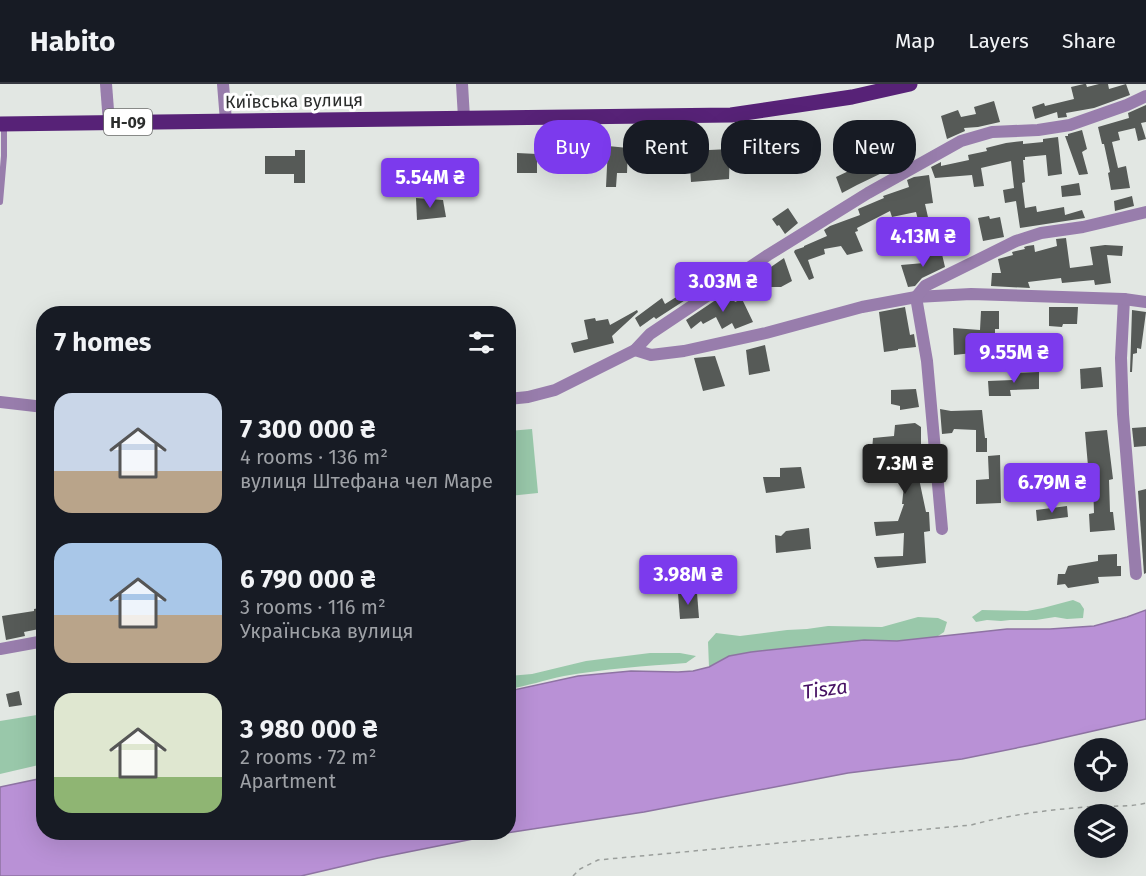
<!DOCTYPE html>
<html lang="en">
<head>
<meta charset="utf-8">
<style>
	body { margin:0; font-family:"Fira Sans",sans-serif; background:#20242c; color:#f1f3f6; height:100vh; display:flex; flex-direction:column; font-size:22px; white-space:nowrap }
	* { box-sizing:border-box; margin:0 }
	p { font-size:20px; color:#9ea1a6 }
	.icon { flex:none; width:33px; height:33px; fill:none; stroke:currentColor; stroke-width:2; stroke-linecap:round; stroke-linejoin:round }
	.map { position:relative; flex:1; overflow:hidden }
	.panel { position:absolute; left:36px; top:222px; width:480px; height:534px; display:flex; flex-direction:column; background:#171b24; border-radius:24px; box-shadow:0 6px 24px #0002 }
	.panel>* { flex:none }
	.hud { position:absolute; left:534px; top:36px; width:522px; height:54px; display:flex; gap:12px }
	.tools { position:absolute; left:1074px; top:654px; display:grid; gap:12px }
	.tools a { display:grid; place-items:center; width:54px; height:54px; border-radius:50%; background:#171b24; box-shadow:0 6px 24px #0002; font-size:30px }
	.price { position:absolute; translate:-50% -51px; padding:0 14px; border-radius:6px; background:#7c3aed; color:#fff; font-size:20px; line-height:39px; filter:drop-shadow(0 2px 3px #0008) }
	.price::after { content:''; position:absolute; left:50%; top:36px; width:18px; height:14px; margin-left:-9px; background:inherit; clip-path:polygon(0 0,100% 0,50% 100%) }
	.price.on { background:#222; color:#fff }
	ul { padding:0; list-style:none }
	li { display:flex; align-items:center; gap:18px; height:150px; padding:0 18px }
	li span { display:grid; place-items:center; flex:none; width:168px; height:120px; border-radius:18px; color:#555 }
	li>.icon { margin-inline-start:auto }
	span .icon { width:72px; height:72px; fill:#fffc; stroke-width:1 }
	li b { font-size:26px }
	h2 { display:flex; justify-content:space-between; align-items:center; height:72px; padding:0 18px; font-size:26px }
	.tag { padding:0 21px; border-radius:24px; background:#171b24; box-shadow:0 6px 24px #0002; font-size:21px; line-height:54px }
	.tag.on { background:#7c3aed; color:#fff }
	header { display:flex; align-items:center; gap:36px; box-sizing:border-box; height:84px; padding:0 30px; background:#171b24; border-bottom:2px solid #363941 }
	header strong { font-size:28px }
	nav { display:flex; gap:33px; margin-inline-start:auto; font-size:21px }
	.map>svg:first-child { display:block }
	.green { fill:#99c8aa }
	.water { fill:#b991d6; stroke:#8e73a3; stroke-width:1.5 }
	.building { fill:#565a57 }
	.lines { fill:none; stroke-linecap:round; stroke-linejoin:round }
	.path { stroke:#9a9e9b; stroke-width:1.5; stroke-dasharray:4.5 4.5; stroke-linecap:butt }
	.lane { stroke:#987dac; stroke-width:6 }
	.street { stroke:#987dac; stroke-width:12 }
	.primary { stroke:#572277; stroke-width:15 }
	.labels { text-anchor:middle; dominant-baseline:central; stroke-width:6; stroke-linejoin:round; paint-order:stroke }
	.shield { fill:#fff; stroke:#6b6c6b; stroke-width:1.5 }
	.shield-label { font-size:16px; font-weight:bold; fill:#2b2d2c }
	.street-label { font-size:18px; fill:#2b2d2c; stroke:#fff }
	.water-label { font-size:20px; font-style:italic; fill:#461063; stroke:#fff }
</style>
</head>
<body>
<header>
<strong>Habito</strong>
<nav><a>Map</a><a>Layers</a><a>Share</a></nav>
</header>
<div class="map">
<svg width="1146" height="792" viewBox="0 0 1146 792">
	<rect width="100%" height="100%" fill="#e2e7e3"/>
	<g class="green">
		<path d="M532,345L538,409L509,412V347Z"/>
		<path d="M1073,516L1080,519L1084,525L1083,534L1067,535L1055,533L1036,536H1010L1001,537L987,536L976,538L972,533L982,526L1027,527L1043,524Z"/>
		<path d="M918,533L938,534L947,538L944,548L935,554L897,557L864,556L751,568L729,572L709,583L708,558L716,549L740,552L787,546L807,545L828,542L882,543Z"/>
		<path d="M650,569H680L696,572L686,579C645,582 604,585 564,592C545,596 527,602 509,605V592L532,590L586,577Z"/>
		<path d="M43,630V680L0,690V637Z"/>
	</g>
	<path class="water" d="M1146,526V635L1036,660L962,675L848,689L644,728L493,751L378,774L301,792H0V703L43,694L44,748H508L509,607L578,592L631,587L678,588L693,587L709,583L729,572L751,568L864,556L897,557L1007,545H1050L1094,542L1127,533Z"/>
	<g class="building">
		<path d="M1084,0H1086L1087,3L1099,0H1108L1109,5L1126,0L1130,11L1094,24L1066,29L1067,33L1058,34L1057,28L1035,35L1032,23L1044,19L1045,22L1074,15L1071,3Z"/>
		<path d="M994,17L1000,38L978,43L964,44L965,47L947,55L941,32L958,26L961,33L976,30L974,23Z"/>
		<path d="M1146,21V38L1141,39L1146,55L1138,57L1135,44L1118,48L1120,56L1112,58L1118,84L1126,82L1130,104L1111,106L1108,89L1110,88L1104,60H1102L1098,43L1129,34L1128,29Z"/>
		<path d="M1082,46L1087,65L1082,68L1088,90L1079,91L1065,52H1068V50Z"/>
		<path d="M1058,53L1062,90L1048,92L1046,71L1025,73V76H1023L1025,98L1022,99L1025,124L1036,122L1037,128L1064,123L1065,131L1082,126L1085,134L1020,144L1016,117L1005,119L1003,106L1014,104L1011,77L981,84L984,102L974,103L972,91L935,94L931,83L941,78V82L969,76L968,71L987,67L986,64L1006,59L1023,57V60L1043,58V55Z"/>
		<path d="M608,62L628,64L627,89H617L616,103H606Z"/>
		<path d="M730,65L729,95L691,98L689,67Z"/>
		<path d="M295,66H305V99H294V90H265V72H295Z"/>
		<path d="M517,69L537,70V89H517Z"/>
		<path d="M876,71L884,88L857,101L842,109L836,93L855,84L854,81Z"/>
		<path d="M929,91L933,119L925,120L930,142L920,144L916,128L892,133L890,127L857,144L858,147L855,148L863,167L847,171L841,162L824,165L825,170L808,176L814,194L809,196L794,168L795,166L804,163V162L827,152L824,146L830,142L860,131L858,125L884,114L883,112L909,103L907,96L914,93Z"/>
		<path d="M1079,99L1081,111L1062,113L1061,102Z"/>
		<path d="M1132,112L1134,122L1115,127L1114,117Z"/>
		<path d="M416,114L443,116L446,133L417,136Z"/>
		<path d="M788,124L798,139L785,150L779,141L777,142L772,135Z"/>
		<path d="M989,132L990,135L1000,133L1004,153L983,157L978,134Z"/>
		<path d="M1066,154L1070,184L1093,181L1090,163L1105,161L1123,162L1122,172L1107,171L1111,199L1095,201L1094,196L1062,199L1061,194L1028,198L1030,204L991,202L992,189H1001L998,175L1013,171L1012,168L1025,165L1024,163L1027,162L1034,161L1035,168L1057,162L1056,155Z"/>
		<path d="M941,166L945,183L922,194L915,202L908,203L901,181L924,179L922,170Z"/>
		<path d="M784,174L792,197L781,203H767L758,188L767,183L768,185Z"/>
		<path d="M689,205L693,211L656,235L654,233L640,243L635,234L662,214L665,220Z"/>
		<path d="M729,207L735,218L742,215L753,238L735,245L732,239L722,245L716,233L703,240L701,237L691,245L686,236Z"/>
		<path d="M905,223L910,251L914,250L916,263L898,265V266L884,268L879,228Z"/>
		<path d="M1049,223H1078L1077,240H1063L1062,243L1049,242Z"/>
		<path d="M637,226L638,228L612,252L614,259L574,269L571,259L588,255L584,236L595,234L596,237L608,235L610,241Z"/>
		<path d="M1132,226L1146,228L1141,265L1137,264V269L1133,270L1132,288H1130Z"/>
		<path d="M981,227H999V245H995V250H992L991,275L982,274V268L954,271L953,244L980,246Z"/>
		<path d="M765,261L770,287L749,291L746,266Z"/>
		<path d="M715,272L725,302L703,307L694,274Z"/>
		<path d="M1101,283L1103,303L1081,305L1080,285Z"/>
		<path d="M1039,288V305L1010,306L1011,312H989L988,297L1013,296V289Z"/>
		<path d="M916,305L919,323L900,326V322L891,320V306Z"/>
		<path d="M940,325L951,327L982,326L985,354H987V368H976V346L954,345L952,349L942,350Z"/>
		<path d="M915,339L921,343V360H919L924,389L918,390L926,428H929L930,447L924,448L926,479L877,484L874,473L903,472L904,449L876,452L874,438L898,437L904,420H902L905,392L875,394L878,382L889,380L891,365L872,367L873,354L894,352L895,341Z"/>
		<path d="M1146,343V362L1134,363L1132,344Z"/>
		<path d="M1107,346L1113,395L1109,396L1110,428H1113L1115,446L1090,448L1089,430L1094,429L1093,398L1088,399L1086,382H1088L1085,348Z"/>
		<path d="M1000,371L1001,419L976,420V396L989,395L988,372Z"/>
		<path d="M801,383L805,404L766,409L763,393H780V384Z"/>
		<path d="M1146,405V489L1144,490L1138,407Z"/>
		<path d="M1067,422L1068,433L1037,437L1036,426Z"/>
		<path d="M809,444L811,465L776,469L775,451L781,452L786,447Z"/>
		<path d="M1117,470V482H1121V492L1098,493L1099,499L1068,504L1065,500L1057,501L1058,490H1065L1068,482L1098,477V471Z"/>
		<path d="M678,509H697L699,534L680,535Z"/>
		<path d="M44,523V544L24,548L25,552L6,556L2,532L34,527V525Z"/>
		<path d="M19,607L22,621L9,623L6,610Z"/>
	</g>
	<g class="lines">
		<path class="path" d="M573,792L580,785L598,776L971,741C1008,731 1047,726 1086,723C1106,721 1126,724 1146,719"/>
		<path class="lane" d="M0,118L4,72V41"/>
		<g class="street">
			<path d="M106,0L109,39"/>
			<path d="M223,0L226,37"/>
			<path d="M462,0L464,34"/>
			<path d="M1124,215L1121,274L1123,330L1136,490"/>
			<path d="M635,266L651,271L684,267L766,249L862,223L916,213L971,210L1124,215L1146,218"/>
			<path d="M508,315L528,313L555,306L635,266L650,250L768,171L868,109L961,57L992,48L1038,46L1070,41L1127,21L1146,12"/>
			<path d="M0,318L44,323"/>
			<path d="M942,445L927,277L916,213L925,202L1016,157L1041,149L1083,143L1146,128"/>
			<path d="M0,565L44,557"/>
		</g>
		<path class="primary" d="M0,40L731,31L852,13L910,0"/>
	</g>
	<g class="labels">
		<rect class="shield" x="104" y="25" width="48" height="26" rx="4.5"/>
		<g class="shield-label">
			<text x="128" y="38">Н-09</text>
		</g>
		<g class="street-label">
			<text transform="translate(294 17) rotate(-1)">Київська вулиця</text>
		</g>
		<g class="water-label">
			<text transform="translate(825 605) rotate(-8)">Tisza</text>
		</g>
	</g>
</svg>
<div class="tools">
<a><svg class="icon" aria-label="locate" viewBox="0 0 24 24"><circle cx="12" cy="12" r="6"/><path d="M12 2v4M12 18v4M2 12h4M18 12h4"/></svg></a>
<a><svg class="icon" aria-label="layers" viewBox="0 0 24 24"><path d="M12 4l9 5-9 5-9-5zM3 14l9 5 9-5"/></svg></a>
</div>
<b class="price" style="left:430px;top:125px">5.54M ₴</b>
<b class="price" style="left:923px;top:184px">4.13M ₴</b>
<b class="price" style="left:723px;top:229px">3.03M ₴</b>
<b class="price" style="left:1014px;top:300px">9.55M ₴</b>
<b class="price on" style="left:905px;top:411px">7.3M ₴</b>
<b class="price" style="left:1052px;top:430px">6.79M ₴</b>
<b class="price" style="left:688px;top:522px">3.98M ₴</b>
<div class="hud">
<a class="tag on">Buy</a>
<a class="tag">Rent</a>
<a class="tag">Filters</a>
<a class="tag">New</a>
</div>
<section class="panel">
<h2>7 homes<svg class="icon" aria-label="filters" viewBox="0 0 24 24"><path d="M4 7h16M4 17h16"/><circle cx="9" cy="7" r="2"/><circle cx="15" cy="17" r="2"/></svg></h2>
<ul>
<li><span style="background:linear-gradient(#c9d6e8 65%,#b9a48a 0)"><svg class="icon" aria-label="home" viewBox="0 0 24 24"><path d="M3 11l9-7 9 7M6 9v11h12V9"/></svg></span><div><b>7 300 000 ₴</b><p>4 rooms · 136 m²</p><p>вулиця Штефана чел Маре</p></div></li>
<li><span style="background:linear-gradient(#a9c7e8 60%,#b9a48a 0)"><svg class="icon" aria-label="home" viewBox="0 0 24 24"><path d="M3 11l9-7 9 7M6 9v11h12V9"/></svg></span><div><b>6 790 000 ₴</b><p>3 rooms · 116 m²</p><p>Українська вулиця</p></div></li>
<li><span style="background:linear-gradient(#dfe7d0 70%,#8fb573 0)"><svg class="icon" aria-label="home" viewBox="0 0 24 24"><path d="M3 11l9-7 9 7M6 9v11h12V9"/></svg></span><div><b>3 980 000 ₴</b><p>2 rooms · 72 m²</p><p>Apartment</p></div></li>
</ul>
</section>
</div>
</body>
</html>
